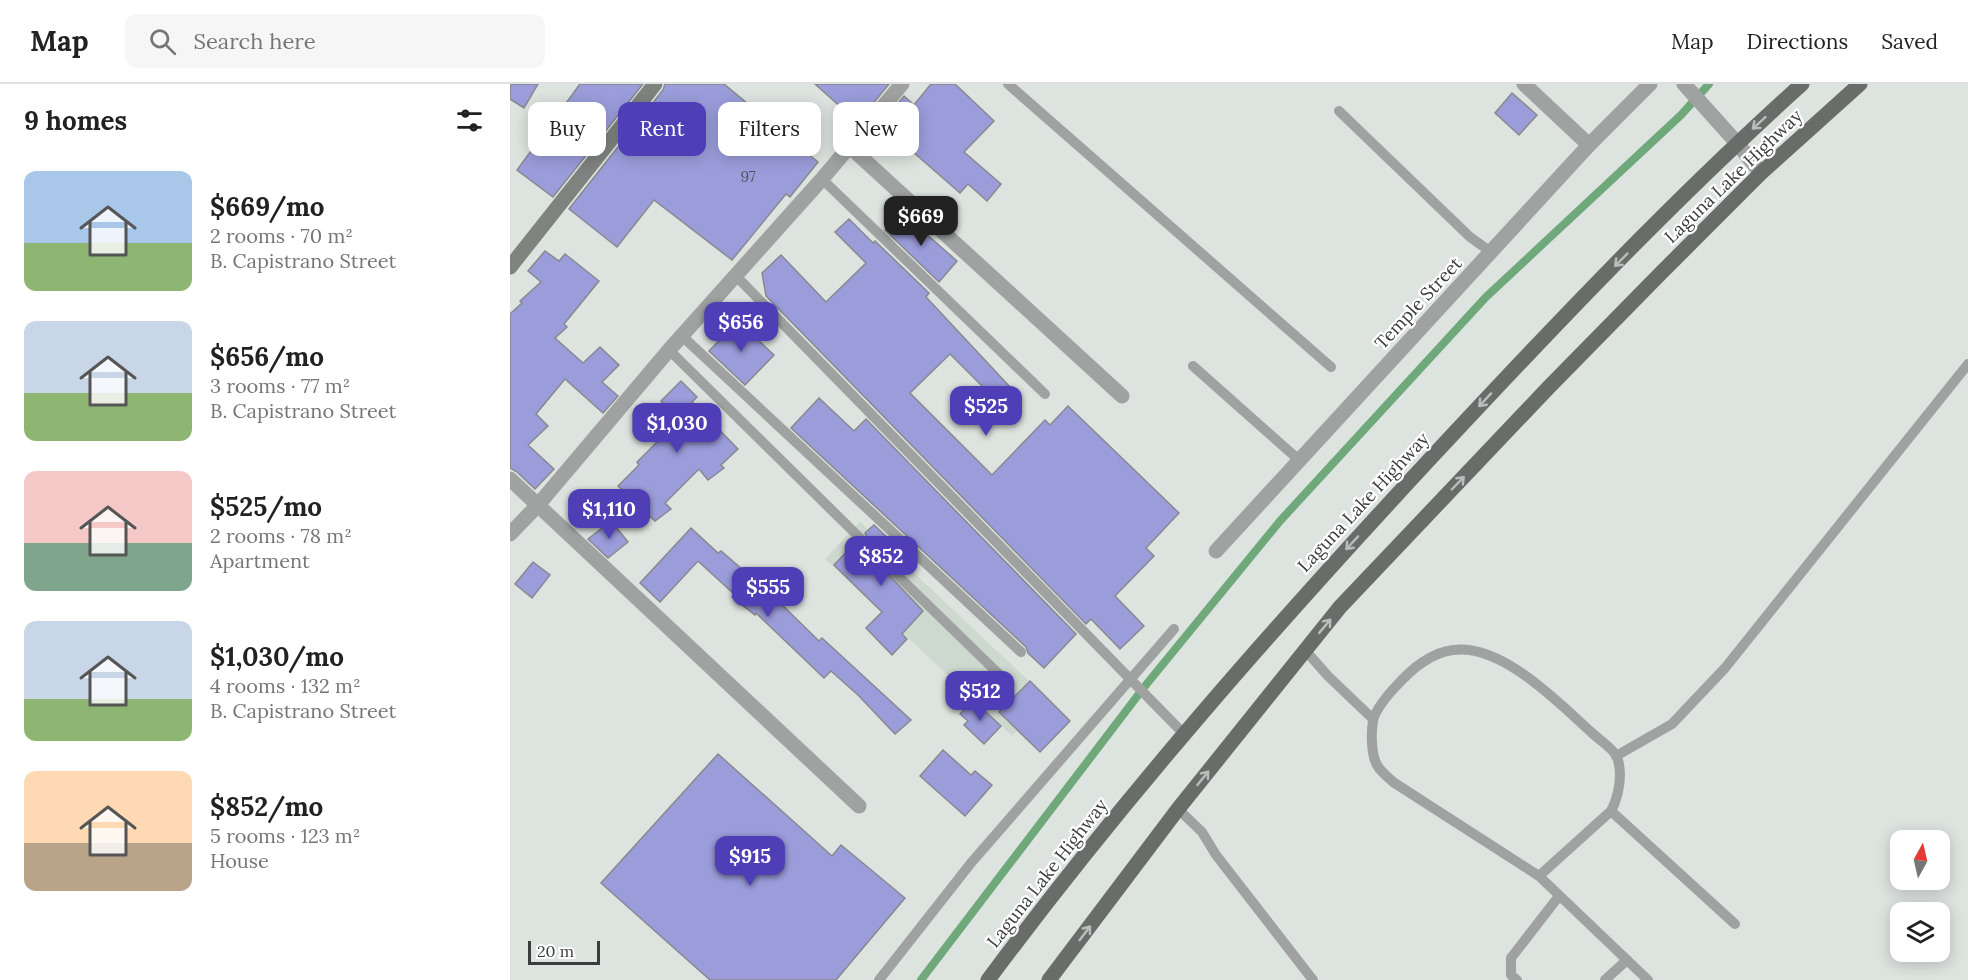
<!DOCTYPE html>
<html lang="en">
<head>
<meta charset="utf-8">
<style>
	body { margin:0; font-family:Lora,serif; background:#f6f6f6; color:#222; height:100vh; display:flex; flex-direction:column; font-size:22px; white-space:nowrap }
	* { box-sizing:border-box; margin:0 }
	p { font-size:20px; color:#767676 }
	.icon { flex:none; width:33px; height:33px; fill:none; stroke:currentColor; stroke-width:2; stroke-linecap:round; stroke-linejoin:round }
	.map { position:relative; flex:1; overflow:hidden }
	.details { display:flex; flex-direction:column; background:#fff; width:510px }
	.details>* { flex:none }
	.guide { position:absolute; left:18px; top:18px; width:570px; height:54px; display:flex; gap:12px }
	.needle { width:39px; rotate:8deg }
	.buttons { position:absolute; left:1380px; top:746px; display:grid; gap:12px }
	.buttons a { display:grid; place-items:center; width:60px; height:60px; border-radius:12px; background:#fff; box-shadow:0 3px 15px #0003; font-size:30px }
	.scale { position:absolute; left:18px; bottom:15px; width:72px; box-sizing:border-box; padding-left:6px; border:3px solid #3a3d3b; border-top:0; font-size:16px; line-height:21px; white-space:nowrap; color:#3a3d3b; -webkit-text-stroke:4px #fff; paint-order:stroke }
	.price { position:absolute; translate:-50% -51px; padding:0 14px; border-radius:12px; background:#4f3eb6; color:#fff; font-size:20px; line-height:39px; filter:drop-shadow(0 2px 3px #0008) }
	.price::after { content:''; position:absolute; left:50%; top:36px; width:18px; height:14px; margin-left:-9px; background:inherit; clip-path:polygon(0 0,100% 0,50% 100%) }
	.price.current { background:#222; color:#fff }
	ul { padding:0; list-style:none }
	li { display:flex; align-items:center; gap:18px; height:150px; padding:0 24px }
	li span { display:grid; place-items:center; flex:none; width:168px; height:120px; border-radius:12px; color:#555 }
	li>.icon { margin-inline-start:auto }
	span .icon { width:72px; height:72px; fill:#fffc; stroke-width:1 }
	li b { font-size:26px }
	h2 { display:flex; justify-content:space-between; align-items:center; height:72px; padding:0 24px; font-size:26px }
	.pill { padding:0 21px; border-radius:12px; background:#fff; box-shadow:0 3px 15px #0003; font-size:21px; line-height:54px }
	.pill.current { background:#4f3eb6; color:#fff }
	header { display:flex; align-items:center; gap:36px; box-sizing:border-box; height:84px; padding:0 30px; background:#fff; border-bottom:2px solid #e0e0e0 }
	header strong { font-size:28px }
	nav { display:flex; gap:33px; margin-inline-start:auto; font-size:21px }
	.search { width:420px; height:54px; background:#f6f6f6; display:flex; align-items:center; gap:15px; box-sizing:border-box; padding:0 21px; border-radius:12px; color:#767676; font-size:22px }
	main { display:flex; flex:1; min-height:0 }
	.map>svg:first-child { display:block }
	.built { fill:#cdd9ce }
	.lines { fill:none; stroke-linecap:round; stroke-linejoin:round }
	.stream { stroke:#6fa87a; stroke-width:8 }
	.building { fill:#9b9ddb; stroke:#88888f; stroke-width:1.5 }
	.service { stroke:#9fa2a0; stroke-width:10 }
	.pedestrian { stroke:#9fa2a0; stroke-width:15 }
	.minor { stroke:#9fa2a0; stroke-width:15 }
	.secondary { stroke:#7f8380; stroke-width:15 }
	.primary { stroke:#686d69; stroke-width:15 }
	.oneway { stroke:#bbbdbc }
	.labels { text-anchor:middle; dominant-baseline:central; stroke-width:4.5; stroke-linejoin:round; paint-order:stroke }
	.number-label { font-size:15px; fill:#525563 }
	.street-label { font-size:18px; fill:#3a3d3b; stroke:#fff }
</style>
</head>
<body>
<header>
<strong>Map</strong>
<div class="search"><svg class="icon" aria-label="search" viewBox="0 0 24 24"><circle cx="10" cy="10" r="6"/><path d="M15 15l6 6"/></svg>Search here</div>
<nav><a>Map</a><a>Directions</a><a>Saved</a></nav>
</header>
<main>
<section class="details">
<h2>9 homes<svg class="icon" aria-label="filters" viewBox="0 0 24 24"><path d="M4 7h16M4 17h16"/><circle cx="9" cy="7" r="2"/><circle cx="15" cy="17" r="2"/></svg></h2>
<ul>
<li><span style="background:linear-gradient(#a9c7e8 60%,#8fb573 0)"><svg class="icon" aria-label="home" viewBox="0 0 24 24"><path d="M3 11l9-7 9 7M6 9v11h12V9"/></svg></span><div><b>$669/mo</b><p>2 rooms · 70 m²</p><p>B. Capistrano Street</p></div></li>
<li><span style="background:linear-gradient(#c9d6e8 60%,#8fb573 0)"><svg class="icon" aria-label="home" viewBox="0 0 24 24"><path d="M3 11l9-7 9 7M6 9v11h12V9"/></svg></span><div><b>$656/mo</b><p>3 rooms · 77 m²</p><p>B. Capistrano Street</p></div></li>
<li><span style="background:linear-gradient(#f6c9c9 60%,#7fa58c 0)"><svg class="icon" aria-label="home" viewBox="0 0 24 24"><path d="M3 11l9-7 9 7M6 9v11h12V9"/></svg></span><div><b>$525/mo</b><p>2 rooms · 78 m²</p><p>Apartment</p></div></li>
<li><span style="background:linear-gradient(#c9d6e8 65%,#8fb573 0)"><svg class="icon" aria-label="home" viewBox="0 0 24 24"><path d="M3 11l9-7 9 7M6 9v11h12V9"/></svg></span><div><b>$1,030/mo</b><p>4 rooms · 132 m²</p><p>B. Capistrano Street</p></div></li>
<li><span style="background:linear-gradient(#ffd9b3 60%,#b9a48a 0)"><svg class="icon" aria-label="home" viewBox="0 0 24 24"><path d="M3 11l9-7 9 7M6 9v11h12V9"/></svg></span><div><b>$852/mo</b><p>5 rooms · 123 m²</p><p>House</p></div></li>
</ul>
</section>
<div class="map">
<svg width="1458" height="896" viewBox="0 0 1458 896">
	<rect width="100%" height="100%" fill="#dde3de"/>
	<path class="built" d="M350,438L538,615L502,652L315,475Z"/>
	<g class="lines">
		<path class="stream" d="M411,896L635,602L770,437L976,213L1171,31L1199,0"/>
	</g>
	<g class="building">
		<path d="M0,0H28L14,24L0,15Z"/>
		<path d="M70,0H133L43,113L7,86Z"/>
		<path d="M155,0H214L308,78L280,113L276,110L222,176L144,116L107,163L59,125L153,6Z"/>
		<path d="M305,0H379L357,27L353,23L343,34Z"/>
		<path d="M421,0H445L484,37L454,68L491,100L477,117L458,100L450,109L371,40L394,12L404,21Z"/>
		<path d="M1002,9L1027,31L1009,51L985,29Z"/>
		<path d="M391,128L447,177L429,198L375,146Z"/>
		<path d="M339,135L363,159L365,157L419,209L416,213L500,303L486,316L440,270L400,309L482,391L535,336L540,341L558,322L669,429L636,464L644,472L605,512L634,542L610,565L581,535L576,540L256,212L252,189L271,171L316,218L356,179L325,148Z"/>
		<path d="M35,167L49,177L55,170L89,197L54,240L57,243L45,254L73,279L90,263L109,281L92,298L108,312L93,329L55,295L26,330L38,342L18,361L44,385L25,405L7,388L0,384V230L12,219L10,217L31,198L18,187Z"/>
		<path d="M228,237L264,271L235,301L199,267Z"/>
		<path d="M171,297L187,313L182,318L228,365L211,381L214,384L198,396L189,385L155,419L161,425L145,437L108,402L129,381L127,378L153,352L143,341L159,326L151,317Z"/>
		<path d="M309,314L344,347L356,335L566,550L534,584L518,569L516,563L281,344Z"/>
		<path d="M101,437L118,458L98,474L78,455Z"/>
		<path d="M364,441L399,474L390,483L386,482L380,483L378,490L413,527L392,550L397,555L382,571L356,544L372,528L324,481L345,459L349,461L355,460L357,455L355,449Z"/>
		<path d="M181,444L208,469L211,467L264,513L309,557L312,554L401,636L385,650L348,611L321,587L314,594L246,529L245,531L222,513L224,510L189,478H187L150,518L130,499Z"/>
		<path d="M23,478L40,491L22,514L5,500Z"/>
		<path d="M520,597L560,637L530,668L489,628Z"/>
		<path d="M463,616L491,642L474,660L454,641L458,637L450,630Z"/>
		<path d="M433,666L461,691L465,687L482,701L455,732L410,692Z"/>
		<path d="M208,670L322,772L331,761L395,814L326,896H200L91,799Z"/>
	</g>
	<g class="lines">
		<g class="service">
			<path d="M498,0L821,283"/>
			<path d="M829,27L960,153L981,168"/>
			<path d="M312,95L535,310"/>
			<path d="M226,192L673,649"/>
			<path d="M172,252L511,568"/>
			<path d="M159,266L350,454"/>
			<path d="M683,282L790,377"/>
			<path d="M385,489L496,597"/>
			<path d="M795,566L818,592L863,635"/>
			<path d="M1106,672L1162,640L1215,584L1458,280"/>
			<path d="M668,725L692,748L706,771L803,896"/>
			<path d="M1101,727L1225,840"/>
			<path d="M1029,792L1101,727C1109,712 1113,689 1107,673C1103,664 1088,655 1081,648C1048,618 991,559 943,566C933,567 922,572 913,578C899,587 866,620 863,637C861,649 861,670 867,681C871,688 878,693 883,698L1029,792L1138,896"/>
			<path d="M369,896L461,779L664,545"/>
			<path d="M1007,896L1001,891V874L1049,812"/>
			<path d="M1095,896L1117,876"/>
		</g>
		<path class="pedestrian" d="M339,62L612,312"/>
		<g class="minor">
			<path d="M1014,0L1079,61"/>
			<path d="M1174,0L1227,59L1251,89"/>
			<path d="M0,395L349,722"/>
			<path d="M0,450L28,421L159,266L312,95L392,0"/>
			<path d="M706,467L1079,61L1140,0"/>
		</g>
		<path class="secondary" d="M0,183L145,0"/>
		<g class="primary">
			<path d="M478,896C614,713 764,543 919,376C1039,247 1161,118 1292,0"/>
			<path d="M539,896L668,725L830,523L1038,304L1150,190L1251,89L1350,0"/>
		</g>
	</g>
	<defs><path id="oneway-shaft" d="M-6 0H5M1.5-3L5.5 0L1.5 3" fill="none" stroke-width="1.6" stroke-linecap="round" stroke-linejoin="round" transform="scale(1.5)"/></defs>
	<g class="oneway">
		<use href="#oneway-shaft" transform="translate(1249 39) rotate(138)"/>
		<use href="#oneway-shaft" transform="translate(1111 176) rotate(135)"/>
		<use href="#oneway-shaft" transform="translate(975 316) rotate(133)"/>
		<use href="#oneway-shaft" transform="translate(948 399) rotate(-46)"/>
		<use href="#oneway-shaft" transform="translate(842 459) rotate(133)"/>
		<use href="#oneway-shaft" transform="translate(815 542) rotate(-50)"/>
		<use href="#oneway-shaft" transform="translate(693 694) rotate(-51)"/>
		<use href="#oneway-shaft" transform="translate(575 849) rotate(-53)"/>
	</g>
	<g class="labels">
		<g class="number-label">
			<text x="238" y="92">97</text>
		</g>
		<g class="street-label">
			<text transform="translate(1223 92) rotate(-44)">Laguna Lake Highway</text>
			<text transform="translate(908 219) rotate(-47)">Temple Street</text>
			<text transform="translate(853 418) rotate(-47)">Laguna Lake Highway</text>
			<text transform="translate(537 789) rotate(-52)">Laguna Lake Highway</text>
		</g>
	</g>
</svg>
<div class="buttons">
<a><svg class="needle" viewBox="-14 -14 28 28"><path d="M0-13l5 13h-10z" fill="#e53935"/><path d="M0 13l5-13h-10z" fill="#767676"/></svg></a>
<a><svg class="icon" aria-label="layers" viewBox="0 0 24 24"><path d="M12 4l9 5-9 5-9-5zM3 14l9 5 9-5"/></svg></a>
</div>
<div class="scale">20 m</div>
<b class="price current" style="left:411px;top:163px">$669</b>
<b class="price" style="left:231px;top:269px">$656</b>
<b class="price" style="left:476px;top:353px">$525</b>
<b class="price" style="left:167px;top:370px">$1,030</b>
<b class="price" style="left:99px;top:456px">$1,110</b>
<b class="price" style="left:371px;top:503px">$852</b>
<b class="price" style="left:258px;top:534px">$555</b>
<b class="price" style="left:470px;top:638px">$512</b>
<b class="price" style="left:240px;top:803px">$915</b>
<div class="guide">
<a class="pill">Buy</a>
<a class="pill current">Rent</a>
<a class="pill">Filters</a>
<a class="pill">New</a>
</div>
</div>
</main>
</body>
</html>
